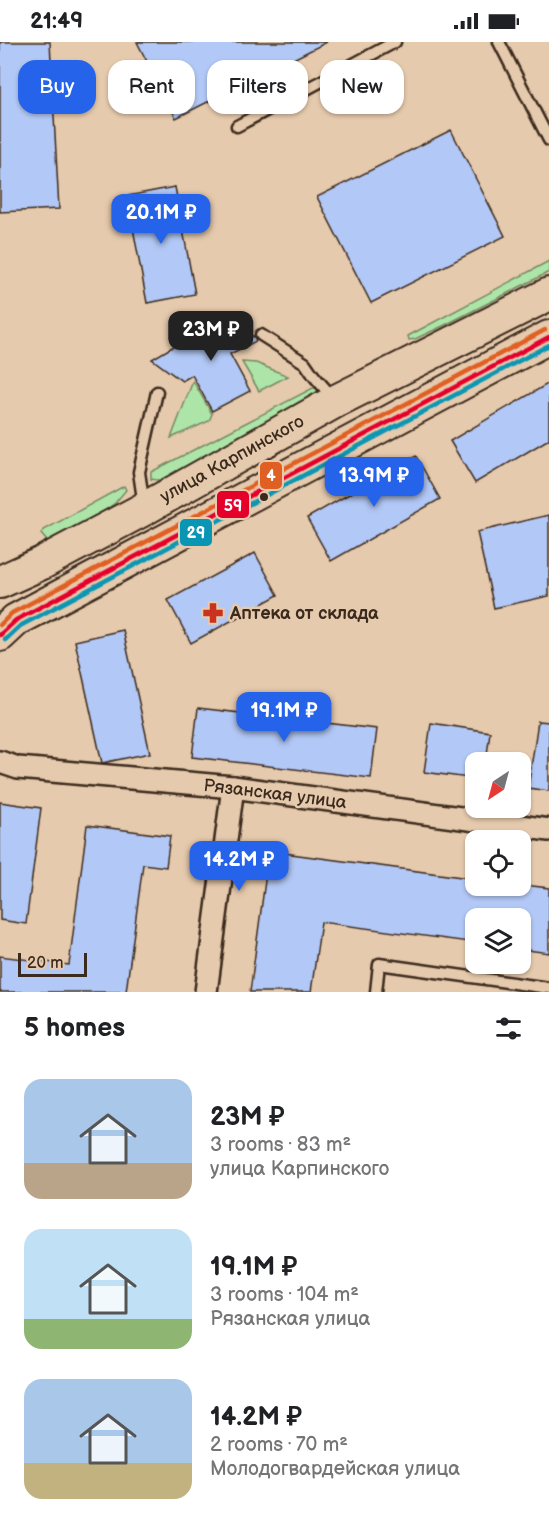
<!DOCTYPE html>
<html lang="en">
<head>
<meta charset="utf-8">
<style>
	body { margin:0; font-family:"Balsamiq Sans",sans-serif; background:#f2f2f2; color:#202124; height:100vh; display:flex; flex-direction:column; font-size:22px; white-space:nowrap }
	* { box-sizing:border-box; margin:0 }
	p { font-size:20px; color:#757577 }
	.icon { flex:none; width:33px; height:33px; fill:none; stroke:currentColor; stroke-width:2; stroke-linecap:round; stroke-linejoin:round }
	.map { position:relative; height:950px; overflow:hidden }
	.side { display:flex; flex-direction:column; background:#fff; flex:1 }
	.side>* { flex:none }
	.guide { position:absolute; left:18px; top:18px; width:513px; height:54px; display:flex; gap:12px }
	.needle { width:39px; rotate:216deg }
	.fabs { position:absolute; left:465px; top:710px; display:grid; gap:12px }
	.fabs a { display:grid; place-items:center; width:66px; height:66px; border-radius:12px; background:#fff; box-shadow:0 2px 4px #0004; font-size:30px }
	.scale { position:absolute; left:18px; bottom:15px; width:69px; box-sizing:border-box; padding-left:6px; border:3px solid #3b2a1e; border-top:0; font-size:16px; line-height:21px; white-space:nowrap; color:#3b2a1e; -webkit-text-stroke:4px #e6caad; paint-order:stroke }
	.price { position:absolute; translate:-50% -51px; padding:0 14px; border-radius:12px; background:#2563eb; color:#fff; font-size:20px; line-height:39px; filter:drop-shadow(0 2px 3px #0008) }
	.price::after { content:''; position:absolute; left:50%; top:36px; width:18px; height:14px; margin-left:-9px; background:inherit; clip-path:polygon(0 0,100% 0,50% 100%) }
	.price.selected { background:#222; color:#fff }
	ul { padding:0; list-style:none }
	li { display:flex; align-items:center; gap:18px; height:150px; padding:0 24px }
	li span { display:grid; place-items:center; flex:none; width:168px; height:120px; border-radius:18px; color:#555 }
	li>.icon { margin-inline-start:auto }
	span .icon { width:72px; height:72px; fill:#fffc; stroke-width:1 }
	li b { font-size:26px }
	h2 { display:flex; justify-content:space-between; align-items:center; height:72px; padding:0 24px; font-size:26px }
	.chip { padding:0 21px; border-radius:18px; background:#fff; box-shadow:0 2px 4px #0004; font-size:21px; line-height:54px }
	.chip.selected { background:#2563eb; color:#fff }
	.status { display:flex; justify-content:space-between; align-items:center; height:42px; padding:0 30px; background:#fff; direction:ltr }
	.status svg { height:16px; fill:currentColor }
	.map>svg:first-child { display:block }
	.green { fill:#ade5a8; stroke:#748863; stroke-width:1.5 }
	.building { fill:#b2c8f6; stroke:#3b2a1e; stroke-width:1.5 }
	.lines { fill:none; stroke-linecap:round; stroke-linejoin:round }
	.lane-casing { stroke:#3b2a1e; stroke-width:15 }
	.street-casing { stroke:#3b2a1e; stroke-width:26 }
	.primary-casing { stroke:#3b2a1e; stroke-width:36 }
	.lane { stroke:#e6caad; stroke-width:10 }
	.street { stroke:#e6caad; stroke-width:21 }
	.primary { stroke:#e6caad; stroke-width:32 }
	.bus-1-casing { stroke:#e6caad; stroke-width:9 }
	.bus-2-casing { stroke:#e6caad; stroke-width:9 }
	.bus-3-casing { stroke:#e6caad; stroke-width:9 }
	.bus-1 { stroke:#e4002b; stroke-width:4.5 }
	.bus-2 { stroke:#0996b4; stroke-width:4.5 }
	.bus-3 { stroke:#e05f22; stroke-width:4.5 }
	.bus-dot { fill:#3b2a1e; stroke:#e6caad; stroke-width:2 }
	.labels { text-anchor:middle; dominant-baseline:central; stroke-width:5; stroke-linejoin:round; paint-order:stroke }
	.street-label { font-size:18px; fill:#3b2a1e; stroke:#e6caad }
	.poi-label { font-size:18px; font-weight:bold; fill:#3b2a1e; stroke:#e6caad; text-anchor:start }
	.line-badge { stroke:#e6caad; stroke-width:2 }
	.badge-label { font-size:16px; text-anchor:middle; font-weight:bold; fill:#fff }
</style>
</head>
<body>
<div class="status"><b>21:49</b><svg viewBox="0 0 49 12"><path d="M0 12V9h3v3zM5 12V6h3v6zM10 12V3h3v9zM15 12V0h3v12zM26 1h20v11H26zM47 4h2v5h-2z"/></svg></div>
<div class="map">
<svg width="549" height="950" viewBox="0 0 549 950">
	<rect width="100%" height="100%" fill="#e6caad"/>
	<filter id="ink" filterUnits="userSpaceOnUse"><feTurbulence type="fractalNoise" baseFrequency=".0167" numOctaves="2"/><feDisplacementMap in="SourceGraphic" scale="12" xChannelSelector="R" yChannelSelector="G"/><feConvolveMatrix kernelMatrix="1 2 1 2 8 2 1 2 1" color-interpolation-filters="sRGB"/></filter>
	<g filter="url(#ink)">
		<g class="green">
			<path d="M549,219V230L445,283L415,297L409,298L408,294Z"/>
			<path d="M242,320L256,321L288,334L259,349Z"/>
			<path d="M193,339L212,372L209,379L171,396Z"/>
			<path d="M313,346H318L320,349L317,354L165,438H157L151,437V430Z"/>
			<path d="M124,444L126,448L115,461L100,472L47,499L41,492L44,488Z"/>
		</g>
		<g class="building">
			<path d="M0,0H50L59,167L0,170Z"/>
			<path d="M137,0H327L176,76Z"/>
			<path d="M451,88L505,194L371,261L317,155Z"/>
			<path d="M175,145L195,252L147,261L127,154Z"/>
			<path d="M223,275L254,295L256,299L230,312L250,349L212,369L192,333L182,339L152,317Z"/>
			<path d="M549,341V397L475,441L450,399Z"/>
			<path d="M416,414L440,457L331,519L307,476Z"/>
			<path d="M549,473V554L494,566L477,490Z"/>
			<path d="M255,511L278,553L191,601L168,558Z"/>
			<path d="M123,588L150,711L102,721L75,599Z"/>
			<path d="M198,666L377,687L371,736L192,715Z"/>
			<path d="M538,679L549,680V749L528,746Z"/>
			<path d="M431,681L490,690L486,720H476V737L424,730Z"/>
			<path d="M0,760L41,766L26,882L0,878Z"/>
			<path d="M87,783L170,794L166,825L143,822L126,950H0V914L69,923Z"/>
			<path d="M269,809L476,837V843H524L549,846V911L520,907V876H476V901L321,880L311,950H250Z"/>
		</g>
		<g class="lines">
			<g class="lane-casing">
				<g id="lane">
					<path d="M499,0L549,98"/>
					<path d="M237,84L395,0"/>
					<path d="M261,293L305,321L314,334L334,357"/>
					<path d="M144,464L139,430L157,350"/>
					<path d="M376,950L379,922L549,946"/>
				</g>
			</g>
			<g class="street-casing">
				<g id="street">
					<path d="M0,720L18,726L233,745L549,788"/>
					<path d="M206,950L233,745"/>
				</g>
			</g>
			<g class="primary-casing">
				<g id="primary">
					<path d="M0,540L42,521L144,467L336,359L549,252"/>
					<path d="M0,593L16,578L61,554L549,295"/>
				</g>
			</g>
			<use href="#lane" class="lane"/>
			<use href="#street" class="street"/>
			<use href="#primary" class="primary"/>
			<g class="bus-1-casing">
				<path id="bus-1" d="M0,593L16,578L549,295"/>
			</g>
			<g class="bus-2-casing">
				<path id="bus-2" d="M5,598L20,584L549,303"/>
			</g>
			<g class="bus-3-casing">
				<path id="bus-3" d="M0,583L12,571L545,288"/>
			</g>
			<use href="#bus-1" class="bus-1"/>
			<use href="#bus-2" class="bus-2"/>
			<use href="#bus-3" class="bus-3"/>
		</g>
	</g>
	<defs>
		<g id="pharmacy-bare" transform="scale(1.62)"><path d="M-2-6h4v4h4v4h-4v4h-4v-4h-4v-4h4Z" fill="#c8321e" stroke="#e6caad" stroke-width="2.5" paint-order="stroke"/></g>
	</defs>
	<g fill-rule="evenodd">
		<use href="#pharmacy-bare" x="213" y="571"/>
	</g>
	<circle class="bus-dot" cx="264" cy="455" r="5"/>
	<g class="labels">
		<g class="street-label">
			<text transform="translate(232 417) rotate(-29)">улица Карпинского</text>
			<text transform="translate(275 752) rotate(7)">Рязанская улица</text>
		</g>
		<g class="poi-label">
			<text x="230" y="571">Аптека от склада</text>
		</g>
	</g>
	<g class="line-badge">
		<rect x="259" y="419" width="24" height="29" rx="6" fill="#e05f22"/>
		<rect x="216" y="448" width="34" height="29" rx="6" fill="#e4002b"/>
		<rect x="179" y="476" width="34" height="29" rx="6" fill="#0996b4"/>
	</g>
	<g class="badge-label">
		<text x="271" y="439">4</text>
		<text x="233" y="469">59</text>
		<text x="196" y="496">29</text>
	</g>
</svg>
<div class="fabs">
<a><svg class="needle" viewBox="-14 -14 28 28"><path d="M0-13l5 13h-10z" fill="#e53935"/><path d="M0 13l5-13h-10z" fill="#757577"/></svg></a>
<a><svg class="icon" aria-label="locate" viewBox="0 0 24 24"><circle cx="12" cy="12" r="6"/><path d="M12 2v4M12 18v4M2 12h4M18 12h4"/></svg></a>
<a><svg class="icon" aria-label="layers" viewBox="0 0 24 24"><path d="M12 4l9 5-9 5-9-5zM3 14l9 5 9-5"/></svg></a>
</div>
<div class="scale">20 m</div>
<b class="price" style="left:161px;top:203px">20.1M ₽</b>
<b class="price selected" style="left:211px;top:320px">23M ₽</b>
<b class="price" style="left:374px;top:466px">13.9M ₽</b>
<b class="price" style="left:284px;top:701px">19.1M ₽</b>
<b class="price" style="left:239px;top:850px">14.2M ₽</b>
<div class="guide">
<a class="chip selected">Buy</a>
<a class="chip">Rent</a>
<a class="chip">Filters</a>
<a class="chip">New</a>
</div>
</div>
<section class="side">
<h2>5 homes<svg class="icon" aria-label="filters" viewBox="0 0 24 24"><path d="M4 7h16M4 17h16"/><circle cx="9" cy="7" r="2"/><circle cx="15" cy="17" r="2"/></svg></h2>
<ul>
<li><span style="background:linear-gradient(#a9c7e8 70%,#b9a48a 0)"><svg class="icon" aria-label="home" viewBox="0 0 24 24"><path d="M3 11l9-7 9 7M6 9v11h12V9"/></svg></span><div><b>23M ₽</b><p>3 rooms · 83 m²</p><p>улица Карпинского</p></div></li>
<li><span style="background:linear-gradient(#bfe0f5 75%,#8fb573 0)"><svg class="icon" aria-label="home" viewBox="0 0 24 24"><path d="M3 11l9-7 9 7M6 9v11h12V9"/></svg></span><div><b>19.1M ₽</b><p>3 rooms · 104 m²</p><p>Рязанская улица</p></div></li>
<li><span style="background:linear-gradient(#a9c7e8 70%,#c2b280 0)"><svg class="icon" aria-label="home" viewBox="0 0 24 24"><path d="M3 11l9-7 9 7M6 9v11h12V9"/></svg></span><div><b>14.2M ₽</b><p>2 rooms · 70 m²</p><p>Молодогвардейская улица</p></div></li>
</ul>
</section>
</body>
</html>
